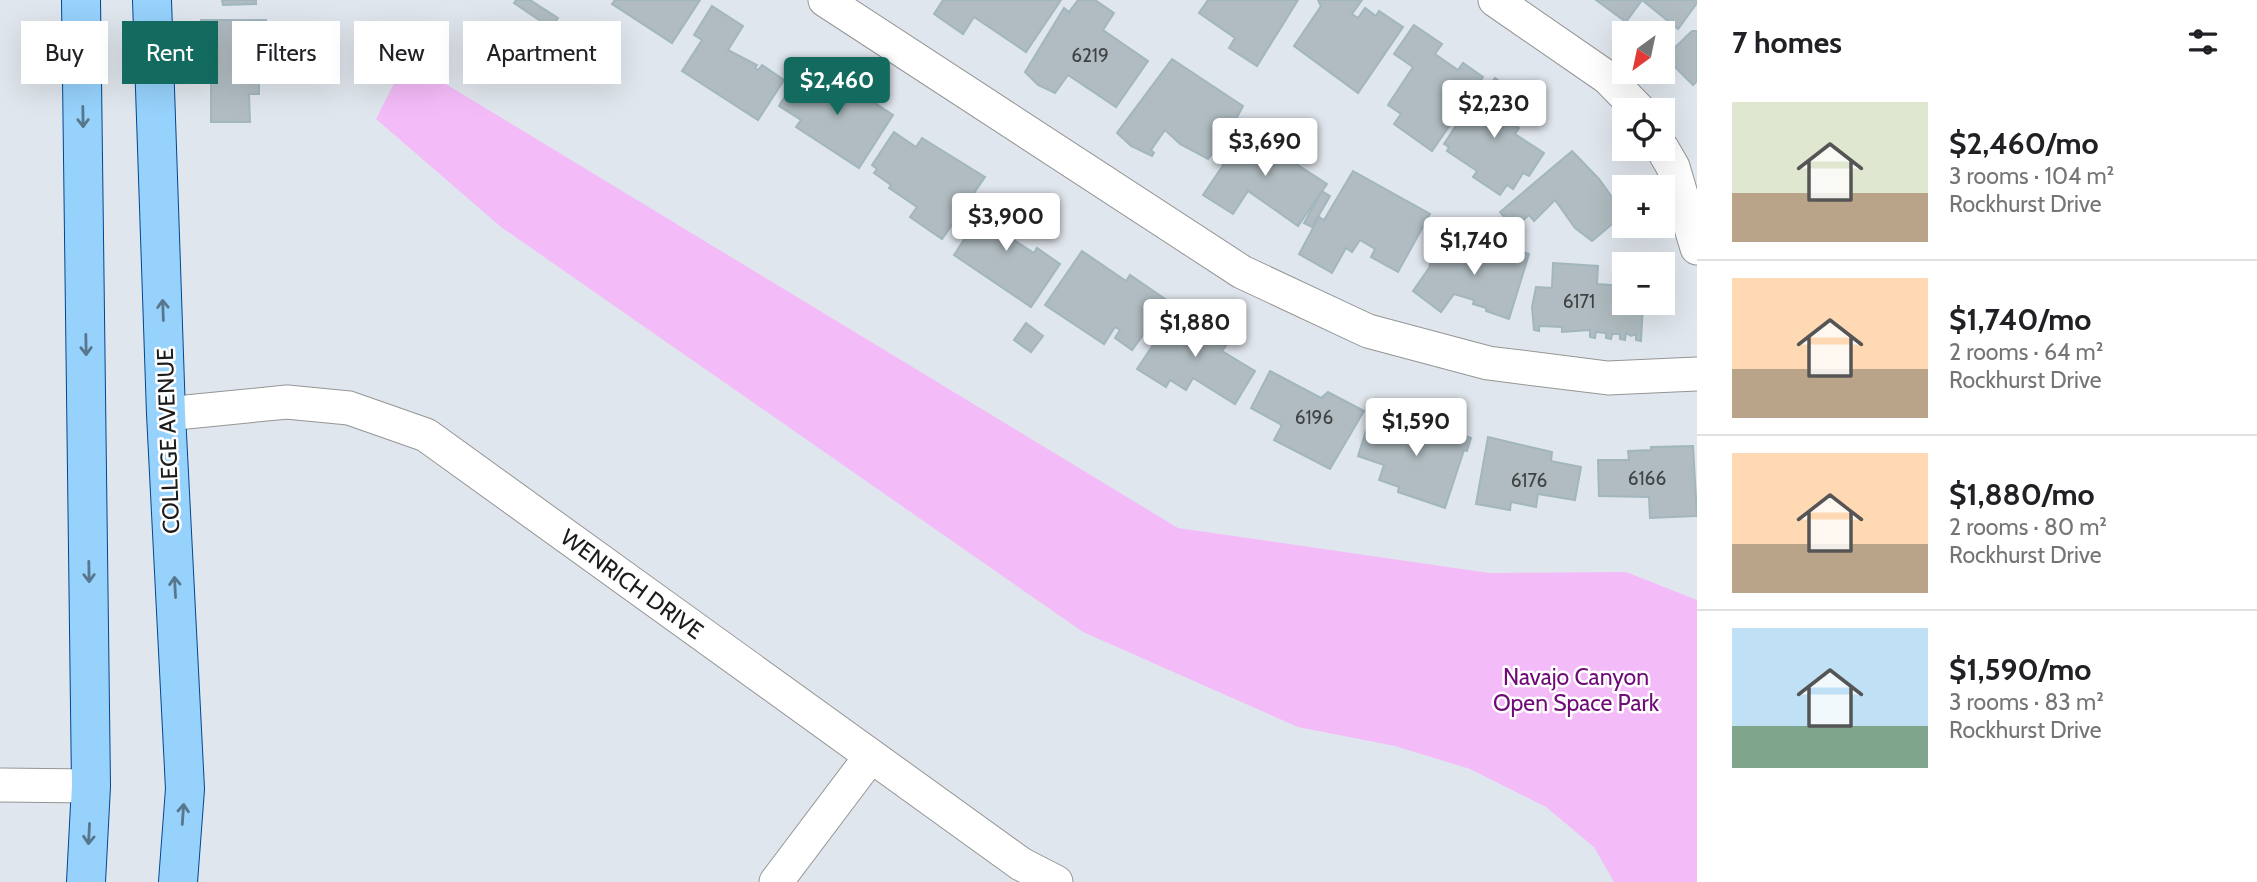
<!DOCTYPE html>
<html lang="en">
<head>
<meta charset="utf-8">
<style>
	body { margin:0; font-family:Cabin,sans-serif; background:#f2f2f2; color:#202124; height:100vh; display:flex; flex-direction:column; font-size:26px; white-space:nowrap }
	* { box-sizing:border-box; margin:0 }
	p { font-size:23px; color:#757577 }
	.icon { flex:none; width:38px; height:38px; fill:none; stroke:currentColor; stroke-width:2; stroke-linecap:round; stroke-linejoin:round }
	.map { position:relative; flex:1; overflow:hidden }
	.details { display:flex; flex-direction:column; background:#fff; width:560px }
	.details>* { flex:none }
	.top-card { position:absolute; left:21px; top:21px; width:665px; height:63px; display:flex; gap:14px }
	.needle { width:46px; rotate:213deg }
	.buttons { position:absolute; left:1612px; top:21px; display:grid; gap:14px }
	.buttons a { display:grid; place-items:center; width:63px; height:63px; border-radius:0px; background:#fff; box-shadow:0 7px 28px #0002; font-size:35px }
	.price { position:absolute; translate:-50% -60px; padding:0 16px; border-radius:7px; background:#fff; color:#222; font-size:23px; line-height:46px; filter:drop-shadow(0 2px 4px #0008) }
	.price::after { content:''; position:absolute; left:50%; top:42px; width:21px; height:16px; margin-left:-10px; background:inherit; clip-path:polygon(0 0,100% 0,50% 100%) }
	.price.active { background:#126b5e; color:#fff }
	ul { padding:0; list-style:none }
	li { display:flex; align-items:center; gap:21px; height:175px; padding:0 35px }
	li+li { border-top:2px solid #e0e0e0 }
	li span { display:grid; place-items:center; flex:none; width:196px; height:140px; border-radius:0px; color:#555 }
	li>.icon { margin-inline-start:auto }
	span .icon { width:84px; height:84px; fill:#fffc; stroke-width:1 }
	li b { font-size:30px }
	h2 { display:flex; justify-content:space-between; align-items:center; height:84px; padding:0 35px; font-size:30px }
	.pill { padding:0 24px; border-radius:0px; background:#fff; box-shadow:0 7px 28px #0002; font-size:24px; line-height:63px }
	.pill.active { background:#126b5e; color:#fff }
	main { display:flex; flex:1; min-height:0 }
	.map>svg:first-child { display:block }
	.park { fill:#f4bbf9 }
	.building { fill:#b0bcc1; stroke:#a2b6be; stroke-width:2 }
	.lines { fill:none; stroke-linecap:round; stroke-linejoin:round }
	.street-casing { stroke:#959595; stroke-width:35 }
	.primary-casing { stroke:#004791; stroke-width:40 }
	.street { stroke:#fff; stroke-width:33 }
	.primary { stroke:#96d2fc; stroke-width:38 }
	.oneway { stroke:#58768c }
	.labels { text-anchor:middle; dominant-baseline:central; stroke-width:5; stroke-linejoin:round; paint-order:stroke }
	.number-label { font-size:19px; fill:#404344 }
	.street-label { font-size:23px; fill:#1b1b1b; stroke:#fff }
	.park-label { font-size:23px; fill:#6f0b77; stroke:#fff }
</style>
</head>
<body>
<main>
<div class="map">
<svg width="1697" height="882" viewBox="0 0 1697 882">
	<rect width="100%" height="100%" fill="#e0e6ed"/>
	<path class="park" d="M406,60L1178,528L1489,573L1626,572L1697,600V882H1614L1594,847L1546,807L1470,769L1395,746L1298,727L1083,632L501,227L376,119Z"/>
	<g class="building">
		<path d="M222,0H256V4L223,5Z"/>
		<path d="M516,0H530L558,18L551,28L514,3Z"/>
		<path d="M615,0H700L672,43L612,4Z"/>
		<path d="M943,0H1061L1026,52L974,17L963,34L934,14Z"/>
		<path d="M1078,0H1095L1114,13L1103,30L1148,61L1116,107L1068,75L1055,93L1038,85L1025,72L1064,8L1069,12Z"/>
		<path d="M1208,0H1298L1257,66L1229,48L1235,38L1199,13Z"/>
		<path d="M1318,0H1362L1352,14L1358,18L1365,8L1376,16L1379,11L1403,27L1358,93L1294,46L1321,6Z"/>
		<path d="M1596,0H1642L1626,22Z"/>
		<path d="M1642,0H1697V3L1678,29Z"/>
		<path d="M712,6L743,26L728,50L757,65L755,68L758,70L762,65L784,80L758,120L682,71L702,40L694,35Z"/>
		<path d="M201,20H266V47H259V94H249L250,122H211V61H202Z"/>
		<path d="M501,24L519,32L512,48L494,40Z"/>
		<path d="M1414,25L1442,44L1435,54L1458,70L1463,63L1483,77L1432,151L1394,124L1401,114L1388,105L1413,67L1394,54Z"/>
		<path d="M1692,31H1697V81L1693,85L1665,57Z"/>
		<path d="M1172,59L1243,106L1227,136L1208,159L1180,144L1165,130L1151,150L1154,153L1152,156L1131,146L1117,133Z"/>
		<path d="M801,70L833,91L840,80L893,115L859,168L796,127L801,120L779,106Z"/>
		<path d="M1495,78L1525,99L1510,122L1519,128L1515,134L1544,153L1529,176L1523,173L1513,189L1507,185L1500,195L1473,177L1477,171L1447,151L1449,147L1444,144L1475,97L1480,100Z"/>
		<path d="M1263,125L1292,145L1284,156L1327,184L1298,226L1248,191L1233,214L1203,195L1247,130L1255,136Z"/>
		<path d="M894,132L916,147L922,138L985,177L942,239L910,217L917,207L889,188L891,185L874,173L877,169L872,165Z"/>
		<path d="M1572,151L1599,179L1624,214L1592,241L1575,228L1555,200L1534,221L1529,215L1514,228L1500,212Z"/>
		<path d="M1353,171L1430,214L1398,272L1371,257L1375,249L1360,240L1352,252L1346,248L1332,273L1299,254L1319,217L1324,220Z"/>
		<path d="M1322,191L1330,196L1312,227L1304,223Z"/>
		<path d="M994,194L1027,216L1012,239L1034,253L1037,248L1060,264L1031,307L954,255Z"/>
		<path d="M1438,239L1486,254L1489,242L1529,254L1509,319L1486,311V308L1473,304L1474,300L1454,294L1441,312L1413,291L1429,268Z"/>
		<path d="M1082,251L1126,281L1130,275L1168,301L1132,350L1115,338L1120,330L1115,327L1104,344L1045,305Z"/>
		<path d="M1553,263L1598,266L1597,284L1624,286V303H1643L1641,341L1636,340V334L1631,336L1626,333L1625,340L1620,339V334H1612L1611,339L1606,338V333L1596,332L1595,338L1590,337V330L1562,332V327L1539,326V331L1534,330L1532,307L1536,287L1552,288Z"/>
		<path d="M1174,308L1227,344L1222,351L1255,371L1235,404L1193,378L1186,390L1170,380L1166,387L1137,369L1171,318L1169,316Z"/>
		<path d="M1026,323L1043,336L1031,352L1014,340Z"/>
		<path d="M1270,371L1321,398L1328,392L1364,411L1330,469L1274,440L1282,425L1251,408Z"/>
		<path d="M1370,418L1397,427L1400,420L1423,427L1425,423L1471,438L1467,451L1464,450L1445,508L1398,492L1399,487L1379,480L1384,465L1358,456Z"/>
		<path d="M1488,437L1552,452L1551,461L1581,467L1575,500L1538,494L1536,507L1511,502L1510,510L1476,504Z"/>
		<path d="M1693,446L1697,516L1650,518L1649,497L1599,496L1598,460H1629L1628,451L1651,450V447Z"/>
	</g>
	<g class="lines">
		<g class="street-casing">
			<g id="street">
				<path d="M825,0L1242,272L1368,331L1488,363L1608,378L1697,374"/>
				<path d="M1495,0L1608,78L1639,110"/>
				<path d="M1662,148L1673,167L1697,248"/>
				<path d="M166,414L287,402L349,408L426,435L1021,864L1056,882"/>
				<path d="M0,785L91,786"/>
				<path d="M776,882L871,756"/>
			</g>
		</g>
		<g class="primary-casing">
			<g id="primary">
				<path d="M81,0L91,786L86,882"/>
				<path d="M152,0L166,414L185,789L178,882"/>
			</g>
		</g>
		<use href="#street" class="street"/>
		<use href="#primary" class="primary"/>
	</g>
	<defs><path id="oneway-shaft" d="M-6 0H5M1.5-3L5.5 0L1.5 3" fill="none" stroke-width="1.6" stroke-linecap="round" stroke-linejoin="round" transform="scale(1.75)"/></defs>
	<g class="oneway">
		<use href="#oneway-shaft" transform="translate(83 117) rotate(89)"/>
		<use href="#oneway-shaft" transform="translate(163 310) rotate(-92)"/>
		<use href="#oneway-shaft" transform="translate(86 345) rotate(89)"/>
		<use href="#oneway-shaft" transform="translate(89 572) rotate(89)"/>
		<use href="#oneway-shaft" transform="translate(175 587) rotate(-93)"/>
		<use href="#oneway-shaft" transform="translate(183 814) rotate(-86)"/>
		<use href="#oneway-shaft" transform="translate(89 834) rotate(93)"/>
	</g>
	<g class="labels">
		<g class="number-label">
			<text x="1090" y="55">6219</text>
			<text x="1579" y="301">6171</text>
			<text x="1314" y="417">6196</text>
			<text x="1647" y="478">6166</text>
			<text x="1529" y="480">6176</text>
		</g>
		<g class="street-label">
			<text transform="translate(168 441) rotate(-92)">COLLEGE AVENUE</text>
			<text transform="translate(632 584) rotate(36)">WENRICH DRIVE</text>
		</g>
		<g class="park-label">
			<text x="1576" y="677">Navajo Canyon<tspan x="1576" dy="26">Open Space Park</tspan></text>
		</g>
	</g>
</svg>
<div class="buttons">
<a><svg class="needle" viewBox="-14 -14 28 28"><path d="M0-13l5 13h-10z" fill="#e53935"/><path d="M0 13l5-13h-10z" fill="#757577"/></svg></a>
<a><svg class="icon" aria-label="locate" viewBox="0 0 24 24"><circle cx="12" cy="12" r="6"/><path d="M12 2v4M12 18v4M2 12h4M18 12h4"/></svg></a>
<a>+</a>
<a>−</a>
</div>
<b class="price active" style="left:837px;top:117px">$2,460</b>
<b class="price" style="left:1494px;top:140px">$2,230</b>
<b class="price" style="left:1265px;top:178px">$3,690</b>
<b class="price" style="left:1006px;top:253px">$3,900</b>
<b class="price" style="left:1474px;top:277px">$1,740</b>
<b class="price" style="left:1195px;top:359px">$1,880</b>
<b class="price" style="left:1416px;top:458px">$1,590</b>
<div class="top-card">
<a class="pill">Buy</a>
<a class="pill active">Rent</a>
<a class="pill">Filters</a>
<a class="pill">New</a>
<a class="pill">Apartment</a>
</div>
</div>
<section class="details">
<h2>7 homes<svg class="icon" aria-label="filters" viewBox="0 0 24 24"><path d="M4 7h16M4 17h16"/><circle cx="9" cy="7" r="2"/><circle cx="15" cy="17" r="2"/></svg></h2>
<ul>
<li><span style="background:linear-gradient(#dfe7d0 65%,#b9a48a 0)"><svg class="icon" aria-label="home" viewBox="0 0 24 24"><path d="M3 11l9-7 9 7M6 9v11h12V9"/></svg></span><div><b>$2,460/mo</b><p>3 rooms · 104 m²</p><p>Rockhurst Drive</p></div></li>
<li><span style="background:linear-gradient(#ffd9b3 65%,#b9a48a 0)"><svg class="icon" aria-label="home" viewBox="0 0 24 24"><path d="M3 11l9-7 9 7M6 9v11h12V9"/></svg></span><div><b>$1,740/mo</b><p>2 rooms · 64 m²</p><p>Rockhurst Drive</p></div></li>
<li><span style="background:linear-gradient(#ffd9b3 65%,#b9a48a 0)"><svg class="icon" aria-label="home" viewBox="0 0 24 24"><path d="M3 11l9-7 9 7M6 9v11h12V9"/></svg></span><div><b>$1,880/mo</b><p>2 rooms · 80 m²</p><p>Rockhurst Drive</p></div></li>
<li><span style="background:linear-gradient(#bfe0f5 70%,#7fa58c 0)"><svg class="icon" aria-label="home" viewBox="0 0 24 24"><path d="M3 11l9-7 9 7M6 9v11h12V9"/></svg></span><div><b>$1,590/mo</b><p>3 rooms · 83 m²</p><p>Rockhurst Drive</p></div></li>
</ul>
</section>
</main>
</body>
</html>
